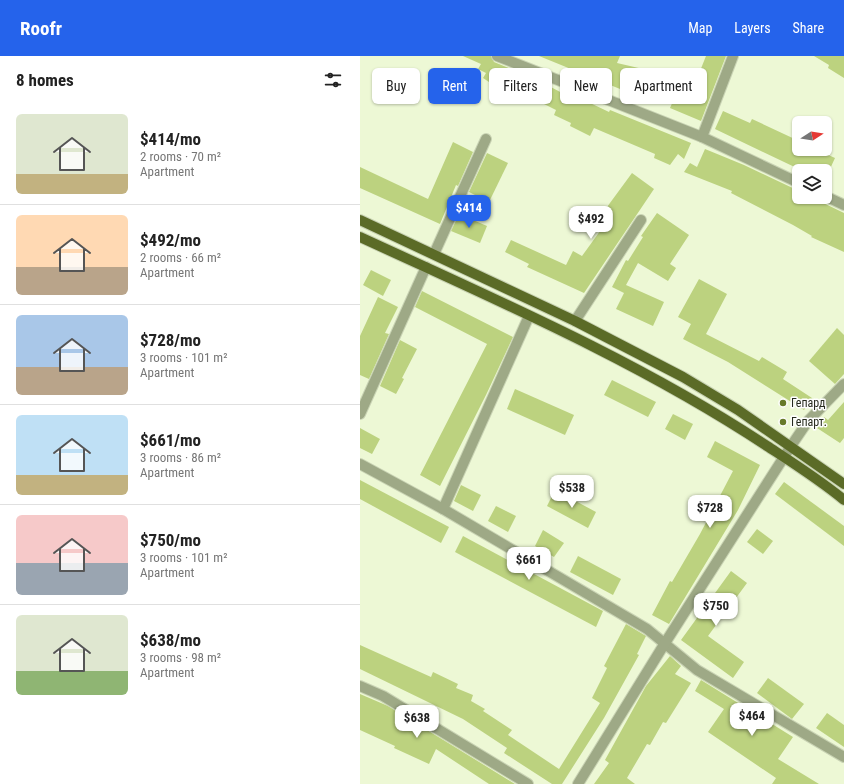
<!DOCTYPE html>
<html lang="en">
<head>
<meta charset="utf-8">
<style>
	body { margin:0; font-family:"Roboto Condensed",sans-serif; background:#f6f6f6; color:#222; height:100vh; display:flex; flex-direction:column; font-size:15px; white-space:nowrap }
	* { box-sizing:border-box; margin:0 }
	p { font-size:13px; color:#767676 }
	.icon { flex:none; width:22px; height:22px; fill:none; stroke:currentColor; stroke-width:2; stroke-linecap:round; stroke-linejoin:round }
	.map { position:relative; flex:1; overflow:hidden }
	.side { display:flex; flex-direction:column; background:#fff; width:360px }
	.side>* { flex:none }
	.guide { position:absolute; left:12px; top:12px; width:380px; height:36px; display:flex; gap:8px }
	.needle { width:26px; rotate:78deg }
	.buttons { position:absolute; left:432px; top:60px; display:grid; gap:8px }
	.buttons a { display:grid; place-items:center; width:40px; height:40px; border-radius:6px; background:#fff; box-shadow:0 1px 3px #0004; font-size:20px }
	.price { position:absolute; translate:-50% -34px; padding:0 9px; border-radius:8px; background:#fff; color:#222; font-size:13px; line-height:26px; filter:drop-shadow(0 1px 2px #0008) }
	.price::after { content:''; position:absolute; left:50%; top:24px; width:12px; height:9px; margin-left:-6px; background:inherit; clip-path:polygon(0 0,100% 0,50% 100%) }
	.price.active { background:#2563eb; color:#fff }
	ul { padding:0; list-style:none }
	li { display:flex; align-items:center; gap:12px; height:100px; padding:0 16px }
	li+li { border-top:1px solid #e0e0e0 }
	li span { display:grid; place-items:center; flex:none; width:112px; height:80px; border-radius:6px; color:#555 }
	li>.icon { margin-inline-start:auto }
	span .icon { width:48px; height:48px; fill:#fffc; stroke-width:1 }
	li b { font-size:17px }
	h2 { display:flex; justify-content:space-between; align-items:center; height:48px; padding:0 16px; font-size:17px }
	.chip { padding:0 14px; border-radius:6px; background:#fff; box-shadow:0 1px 3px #0004; font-size:14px; line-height:36px }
	.chip.active { background:#2563eb; color:#fff }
	header { display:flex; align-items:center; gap:24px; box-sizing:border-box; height:56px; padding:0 20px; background:#2563eb; color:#fff }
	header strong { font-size:19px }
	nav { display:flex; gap:22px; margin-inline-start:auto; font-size:14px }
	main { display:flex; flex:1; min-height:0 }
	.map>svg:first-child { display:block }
	.building { fill:#bcd27f }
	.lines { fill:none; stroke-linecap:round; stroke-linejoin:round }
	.minor-casing { stroke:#c9d3b4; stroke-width:12 }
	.major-casing { stroke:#c9d3b4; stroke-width:12 }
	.minor { stroke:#9ea986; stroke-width:10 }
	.major { stroke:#5b6b27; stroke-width:10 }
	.poi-dot { fill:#677a29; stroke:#fff; stroke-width:1.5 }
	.labels { text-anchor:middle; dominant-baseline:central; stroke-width:3; stroke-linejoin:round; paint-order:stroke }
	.poi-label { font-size:12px; fill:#262a1d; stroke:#fff; text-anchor:start }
</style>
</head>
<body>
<header>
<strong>Roofr</strong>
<nav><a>Map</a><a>Layers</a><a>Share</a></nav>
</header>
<main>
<section class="side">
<h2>8 homes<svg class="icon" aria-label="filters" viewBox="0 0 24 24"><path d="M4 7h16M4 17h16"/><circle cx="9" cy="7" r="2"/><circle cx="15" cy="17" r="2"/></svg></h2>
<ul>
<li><span style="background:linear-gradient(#dfe7d0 75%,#c2b280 0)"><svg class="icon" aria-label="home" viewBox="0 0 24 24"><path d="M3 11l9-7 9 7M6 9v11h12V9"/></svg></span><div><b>$414/mo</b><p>2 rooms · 70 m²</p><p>Apartment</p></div></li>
<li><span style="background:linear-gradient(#ffd9b3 65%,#b9a48a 0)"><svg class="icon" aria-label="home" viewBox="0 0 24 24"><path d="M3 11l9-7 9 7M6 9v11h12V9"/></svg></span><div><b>$492/mo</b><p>2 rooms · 66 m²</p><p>Apartment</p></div></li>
<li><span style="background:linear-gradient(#a9c7e8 65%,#b9a48a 0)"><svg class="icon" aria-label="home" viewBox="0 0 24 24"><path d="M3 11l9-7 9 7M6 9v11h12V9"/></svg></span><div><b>$728/mo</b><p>3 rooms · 101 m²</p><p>Apartment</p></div></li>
<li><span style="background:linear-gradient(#bfe0f5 75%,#c2b280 0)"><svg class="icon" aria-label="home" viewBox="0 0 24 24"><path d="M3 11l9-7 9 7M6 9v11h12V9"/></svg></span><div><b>$661/mo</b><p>3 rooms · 86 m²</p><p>Apartment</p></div></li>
<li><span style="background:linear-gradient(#f6c9c9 60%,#9aa5b1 0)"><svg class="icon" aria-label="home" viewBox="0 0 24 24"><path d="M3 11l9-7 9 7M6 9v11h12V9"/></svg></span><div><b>$750/mo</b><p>3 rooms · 101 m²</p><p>Apartment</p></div></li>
<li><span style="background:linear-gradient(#dfe7d0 70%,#8fb573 0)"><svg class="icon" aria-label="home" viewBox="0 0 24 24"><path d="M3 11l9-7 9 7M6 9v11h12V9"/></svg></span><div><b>$638/mo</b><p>3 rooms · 98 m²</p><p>Apartment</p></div></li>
</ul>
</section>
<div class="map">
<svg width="484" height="728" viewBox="0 0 484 728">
	<rect width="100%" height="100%" fill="#edf8d5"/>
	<g class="building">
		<path d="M103,0H131L134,6L154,14L169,23L170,20L204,38L205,35L249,56L250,54L331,87L324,103L318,98L310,109L294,102L295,98L234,72L230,80L210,70L211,67L194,59L196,54L180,46L181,45L159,32L153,42L123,22L126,17L118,13L121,8Z"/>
		<path d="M179,0H260L257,7L283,13L303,22L292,46Z"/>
		<path d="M346,0H366L341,65L310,52L324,20L336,25Z"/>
		<path d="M454,0H484V22L468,12L469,9Z"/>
		<path d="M363,55L390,67L392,63L439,85L435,93H455L475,102L469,115H443L355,73Z"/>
		<path d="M93,86L113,96L98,130L96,129L80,168L0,132V111L68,143Z"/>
		<path d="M345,93L384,109L439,135V141H451L484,157V196L451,181L452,180L433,169L371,137L372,135L324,116L330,107L337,111Z"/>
		<path d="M127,97L148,107L129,146L109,136Z"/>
		<path d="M272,117L294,133L224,237L167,211L169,208L145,196L151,184L206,209L213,195L222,200L243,171L236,166Z"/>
		<path d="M297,157L329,179L310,208L316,212L308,225L278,207L266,229L304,246L293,270L256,253L264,237L252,231L266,204L268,205L283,181L281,180Z"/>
		<path d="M99,158L127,170L120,187L91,175Z"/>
		<path d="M11,214L31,224L23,240L3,229Z"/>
		<path d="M339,223L367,238L346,278L399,305L402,301L427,316L423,323L452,342L444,354L368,306L323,283L331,268L318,261Z"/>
		<path d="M62,235L153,281L126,339L80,430L60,419L127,288L55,251Z"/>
		<path d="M18,241L38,251L25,277L29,278L9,323L0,319V280Z"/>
		<path d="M477,272L484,279V318L475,328L449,305Z"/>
		<path d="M40,284L57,293L42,322L44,323L36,338L20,330Z"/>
		<path d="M252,324L296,346L288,361L244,339Z"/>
		<path d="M155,333L214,359L205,379L147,353Z"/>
		<path d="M484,346V382L480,387L457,372L464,361L468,364Z"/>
		<path d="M313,358L333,368L325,384L305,373Z"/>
		<path d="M0,372L20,383L12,398L0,392Z"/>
		<path d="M355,385L400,409L378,454L309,568L292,559L310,525L312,526L340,478L373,415L347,401Z"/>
		<path d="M0,424L89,471L81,487L0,443Z"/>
		<path d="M424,426L484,470V490L415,438Z"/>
		<path d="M101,429L121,439L113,455L94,445Z"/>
		<path d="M195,434L236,456L228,472L187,450Z"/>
		<path d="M136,450L156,460L148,476L128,465Z"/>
		<path d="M397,473L413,485L403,498L387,486Z"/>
		<path d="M183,474L204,487L194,501L175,490Z"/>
		<path d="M103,480L243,555L236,571L95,496Z"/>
		<path d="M218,500L261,523L253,539L210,516Z"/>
		<path d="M371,515L387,527L348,580L384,606L373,622L321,584Z"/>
		<path d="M266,568L286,580L277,598L279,599L244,662L202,728H192L144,697L147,692L103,663L0,613V589L71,621L73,616L98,628L96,632L113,639L111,645L125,653L123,655L152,674L148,679L199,713L240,647L232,642L247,612L244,610Z"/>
		<path d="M310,600L321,610L315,618L331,627L306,667L303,666L290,689L287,688L267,722L275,728H234L249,707L245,704L286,630Z"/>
		<path d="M408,622L444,648L432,663L397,637Z"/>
		<path d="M341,624L433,681L418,703L459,728H412L416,722L348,676L364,653L335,635Z"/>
		<path d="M0,638L28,650L155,728H129L76,693L69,708L34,692L35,690L0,674Z"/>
		<path d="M467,657L484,669V691L456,672Z"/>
	</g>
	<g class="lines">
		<g class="minor-casing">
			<g id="minor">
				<path d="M137,0L342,81L439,127"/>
				<path d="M342,81L373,0"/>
				<path d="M465,140L484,149"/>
				<path d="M74,198L126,83"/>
				<path d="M215,265L281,164"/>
				<path d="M0,358L66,211"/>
				<path d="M0,408L83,453L287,573L337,614L484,701"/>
				<path d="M83,453L169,260"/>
				<path d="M0,630L23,640L168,728"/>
				<path d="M218,728L305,587L431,390L448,365L484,328"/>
			</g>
		</g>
		<g class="major-casing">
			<g id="major">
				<path d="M0,164L215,265L323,321L378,354L484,428"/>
				<path d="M0,181C139,245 280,306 407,390C433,407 460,424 484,444"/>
			</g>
		</g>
		<use href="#minor" class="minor"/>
		<use href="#major" class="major"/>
	</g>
	<g class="poi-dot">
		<circle cx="423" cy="347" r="4"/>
		<circle cx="423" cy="366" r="4"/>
	</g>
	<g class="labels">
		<g class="poi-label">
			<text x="431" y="347">Гепард</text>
			<text x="431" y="366">Гепарт.</text>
		</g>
	</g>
</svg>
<div class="buttons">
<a><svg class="needle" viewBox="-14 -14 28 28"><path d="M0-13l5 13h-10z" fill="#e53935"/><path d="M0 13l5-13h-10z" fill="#767676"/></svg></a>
<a><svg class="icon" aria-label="layers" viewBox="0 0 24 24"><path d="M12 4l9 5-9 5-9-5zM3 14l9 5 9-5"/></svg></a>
</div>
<b class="price active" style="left:109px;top:173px">$414</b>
<b class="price" style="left:231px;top:184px">$492</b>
<b class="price" style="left:212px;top:453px">$538</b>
<b class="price" style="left:350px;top:473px">$728</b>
<b class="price" style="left:169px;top:525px">$661</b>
<b class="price" style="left:356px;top:571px">$750</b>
<b class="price" style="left:392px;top:681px">$464</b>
<b class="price" style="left:57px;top:683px">$638</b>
<div class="guide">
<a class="chip">Buy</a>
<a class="chip active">Rent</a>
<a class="chip">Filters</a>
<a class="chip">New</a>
<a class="chip">Apartment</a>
</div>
</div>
</main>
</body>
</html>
